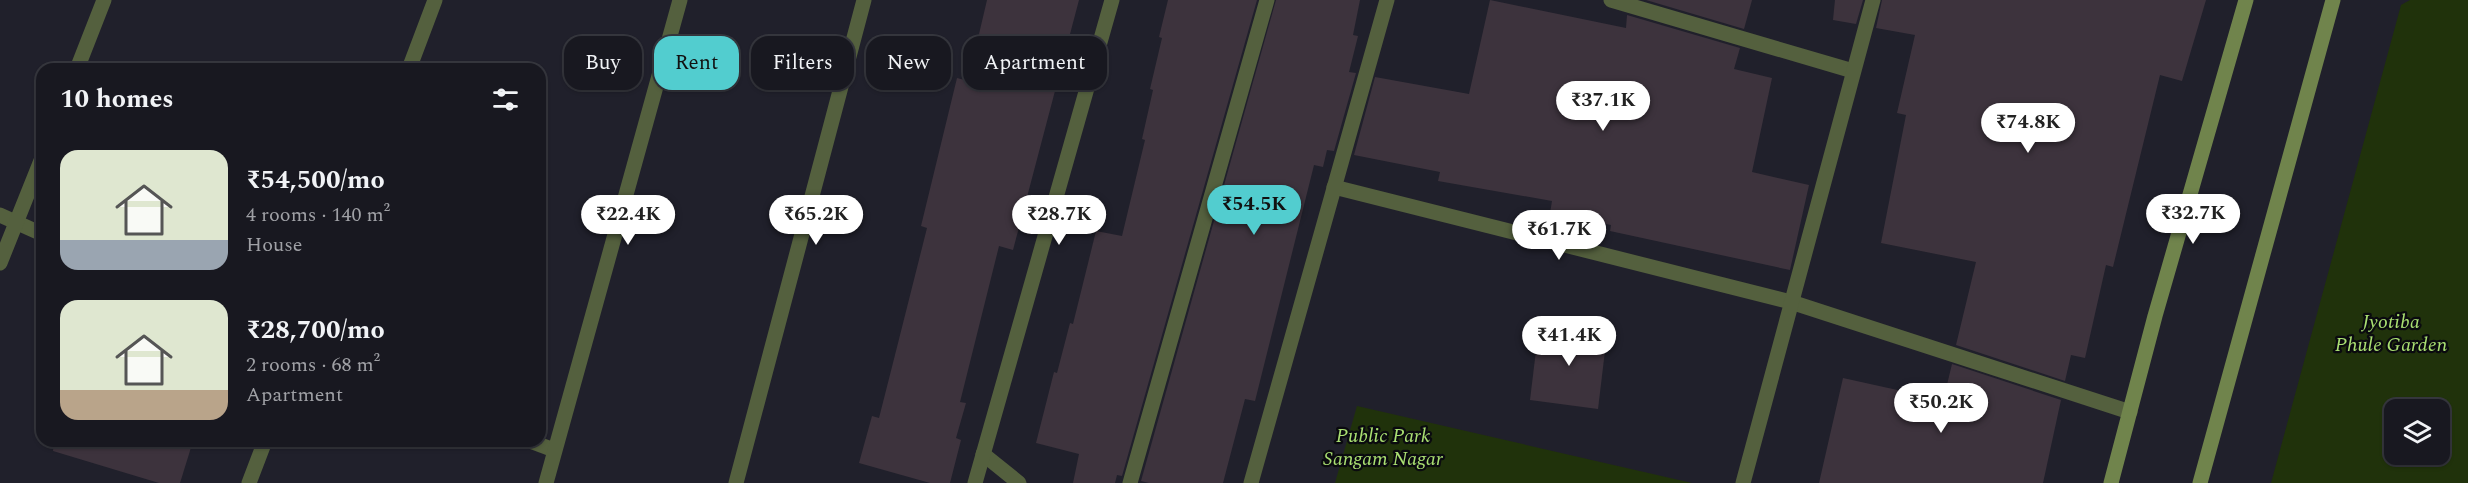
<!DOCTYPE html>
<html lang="en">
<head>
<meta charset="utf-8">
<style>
	body { margin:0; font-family:Spectral,serif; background:#25252d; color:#f1f3f6; height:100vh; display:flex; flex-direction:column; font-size:22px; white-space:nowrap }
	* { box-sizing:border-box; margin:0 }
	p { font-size:20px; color:#9fa0a5 }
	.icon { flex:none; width:33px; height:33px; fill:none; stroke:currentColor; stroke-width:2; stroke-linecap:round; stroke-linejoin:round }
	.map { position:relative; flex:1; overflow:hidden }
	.details { position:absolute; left:36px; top:63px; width:510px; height:384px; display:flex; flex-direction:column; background:#181820; border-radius:18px; box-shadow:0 2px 4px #0004,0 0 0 2px #36373e }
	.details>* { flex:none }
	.banner { position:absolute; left:564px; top:36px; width:570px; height:54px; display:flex; gap:12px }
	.fabs { position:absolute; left:2384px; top:399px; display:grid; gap:12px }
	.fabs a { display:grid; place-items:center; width:66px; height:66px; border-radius:12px; background:#181820; box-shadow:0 2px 4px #0004,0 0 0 2px #36373e; font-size:30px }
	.price { position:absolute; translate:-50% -51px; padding:0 14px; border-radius:21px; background:#fff; color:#222; font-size:20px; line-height:39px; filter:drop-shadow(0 2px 3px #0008) }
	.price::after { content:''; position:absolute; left:50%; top:36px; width:18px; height:14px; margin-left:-9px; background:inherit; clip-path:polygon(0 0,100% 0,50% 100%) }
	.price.on { background:#52cdcf; color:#111 }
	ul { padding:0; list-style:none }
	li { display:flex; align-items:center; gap:18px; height:150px; padding:0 24px }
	li span { display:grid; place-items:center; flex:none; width:168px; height:120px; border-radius:18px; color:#555 }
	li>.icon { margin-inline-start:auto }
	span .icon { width:72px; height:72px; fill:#fffc; stroke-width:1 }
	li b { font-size:26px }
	h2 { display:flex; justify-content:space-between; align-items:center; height:72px; padding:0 24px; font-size:26px }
	.tag { padding:0 21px; border-radius:18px; background:#181820; box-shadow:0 2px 4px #0004,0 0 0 2px #36373e; font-size:21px; line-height:54px }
	.tag.on { background:#52cdcf; color:#111 }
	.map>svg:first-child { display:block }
	.green { fill:#20320b; fill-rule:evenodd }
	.building { fill:#3d333d }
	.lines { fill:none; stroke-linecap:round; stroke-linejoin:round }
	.street { stroke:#54603e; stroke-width:15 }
	.secondary { stroke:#70844c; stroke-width:15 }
	.labels { text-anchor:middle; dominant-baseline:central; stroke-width:4.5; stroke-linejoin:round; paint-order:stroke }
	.park-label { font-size:20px; font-style:italic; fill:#aae072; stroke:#0a0a0f }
</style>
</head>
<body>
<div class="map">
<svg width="2468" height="483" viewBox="0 0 2468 483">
	<rect width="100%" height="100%" fill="#20202b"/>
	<g class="green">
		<path d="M2410,0H2468V483H2271L2401,5ZM2394,410H2439V454H2394Z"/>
		<path d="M1357,406L1692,483H1335Z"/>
	</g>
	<g class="building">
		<path d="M987,0H1079L1013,250L999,246L960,402L966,403L956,438L961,440L950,483H930L859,463L872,416L879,418L895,355L927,228L921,226L957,78L968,81Z"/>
		<path d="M1168,0H1257L1122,476L1117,475L1115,483H1073L1079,454L1036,443L1054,372L1057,373L1070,323L1073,324L1096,231L1122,236L1145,140L1142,139L1153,90L1150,89L1162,38L1159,37Z"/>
		<path d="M1276,0H1360L1353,35L1358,36L1349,72L1356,73L1334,151L1327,150L1323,167L1314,165L1255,401L1245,399L1223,483H1149L1141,481Z"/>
		<path d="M1490,0L1626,28L1627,15L1740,48L1734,69L1772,78L1752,172L1809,185L1790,270L1610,231L1611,225L1550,213L1552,201L1438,181L1440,172L1354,155L1375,77L1469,94Z"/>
		<path d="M1646,0H1752L1744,29Z"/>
		<path d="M1835,0H1863L1856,24L1833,20Z"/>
		<path d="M1882,0H2206L2182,81L2160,75L2113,267L2106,265L2085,358L2071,355L2065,381L1956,345L1976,262L1881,243L1906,115L1897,113L1915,35L1876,28Z"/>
		<path d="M1539,326L1607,334L1598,409L1530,400Z"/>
		<path d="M1952,364L2061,400L2043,483H1819L1843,378L1938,399L1939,392L1945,393Z"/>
		<path d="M54,441H193L180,483H159L53,451Z"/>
	</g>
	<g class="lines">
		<g class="street">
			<path d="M1611,0L1853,71"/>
			<path d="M77,69L104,0"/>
			<path d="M409,69L435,0"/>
			<path d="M1334,187L1791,302L2130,412"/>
			<path d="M0,215L42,234"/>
			<path d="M0,263L42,158"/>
			<path d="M530,441L554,450"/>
			<path d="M983,454L1019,483"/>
			<path d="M249,483L265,441"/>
			<path d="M546,483L680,0"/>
			<path d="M736,483L864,0"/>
			<path d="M975,483L1112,0"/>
			<path d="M1130,483L1267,0"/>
			<path d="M1251,483L1387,0"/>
			<path d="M1743,483L1873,0"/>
		</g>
		<g class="secondary">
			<path d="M2111,483L2155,316L2246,0"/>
			<path d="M2200,483L2333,0"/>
		</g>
	</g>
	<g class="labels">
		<g class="park-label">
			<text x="2391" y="322">Jyotiba<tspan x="2391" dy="23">Phule Garden</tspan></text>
			<text x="1383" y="436">Public Park<tspan x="1383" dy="23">Sangam Nagar</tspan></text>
		</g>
	</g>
</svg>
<div class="fabs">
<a><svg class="icon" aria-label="layers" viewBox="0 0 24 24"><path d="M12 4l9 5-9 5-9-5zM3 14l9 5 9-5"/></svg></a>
</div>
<b class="price" style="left:1603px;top:132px">₹37.1K</b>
<b class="price" style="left:2028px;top:154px">₹74.8K</b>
<b class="price on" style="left:1254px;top:236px">₹54.5K</b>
<b class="price" style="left:2193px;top:245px">₹32.7K</b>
<b class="price" style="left:628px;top:246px">₹22.4K</b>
<b class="price" style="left:816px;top:246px">₹65.2K</b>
<b class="price" style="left:1059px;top:246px">₹28.7K</b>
<b class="price" style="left:1559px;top:261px">₹61.7K</b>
<b class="price" style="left:1569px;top:367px">₹41.4K</b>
<b class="price" style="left:1941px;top:434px">₹50.2K</b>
<div class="banner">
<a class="tag">Buy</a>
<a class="tag on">Rent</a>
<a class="tag">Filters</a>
<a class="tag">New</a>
<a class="tag">Apartment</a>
</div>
<section class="details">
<h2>10 homes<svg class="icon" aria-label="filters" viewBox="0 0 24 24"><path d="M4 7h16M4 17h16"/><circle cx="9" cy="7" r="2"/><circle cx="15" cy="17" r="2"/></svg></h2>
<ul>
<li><span style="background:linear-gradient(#dfe7d0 75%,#9aa5b1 0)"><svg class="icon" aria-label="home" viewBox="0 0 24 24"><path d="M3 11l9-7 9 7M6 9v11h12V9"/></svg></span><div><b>₹54,500/mo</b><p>4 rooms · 140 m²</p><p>House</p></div></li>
<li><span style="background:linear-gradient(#dfe7d0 75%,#b9a48a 0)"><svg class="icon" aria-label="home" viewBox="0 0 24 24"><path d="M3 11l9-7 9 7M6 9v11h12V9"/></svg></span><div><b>₹28,700/mo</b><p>2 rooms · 68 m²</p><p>Apartment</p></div></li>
</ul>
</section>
</div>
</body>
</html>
